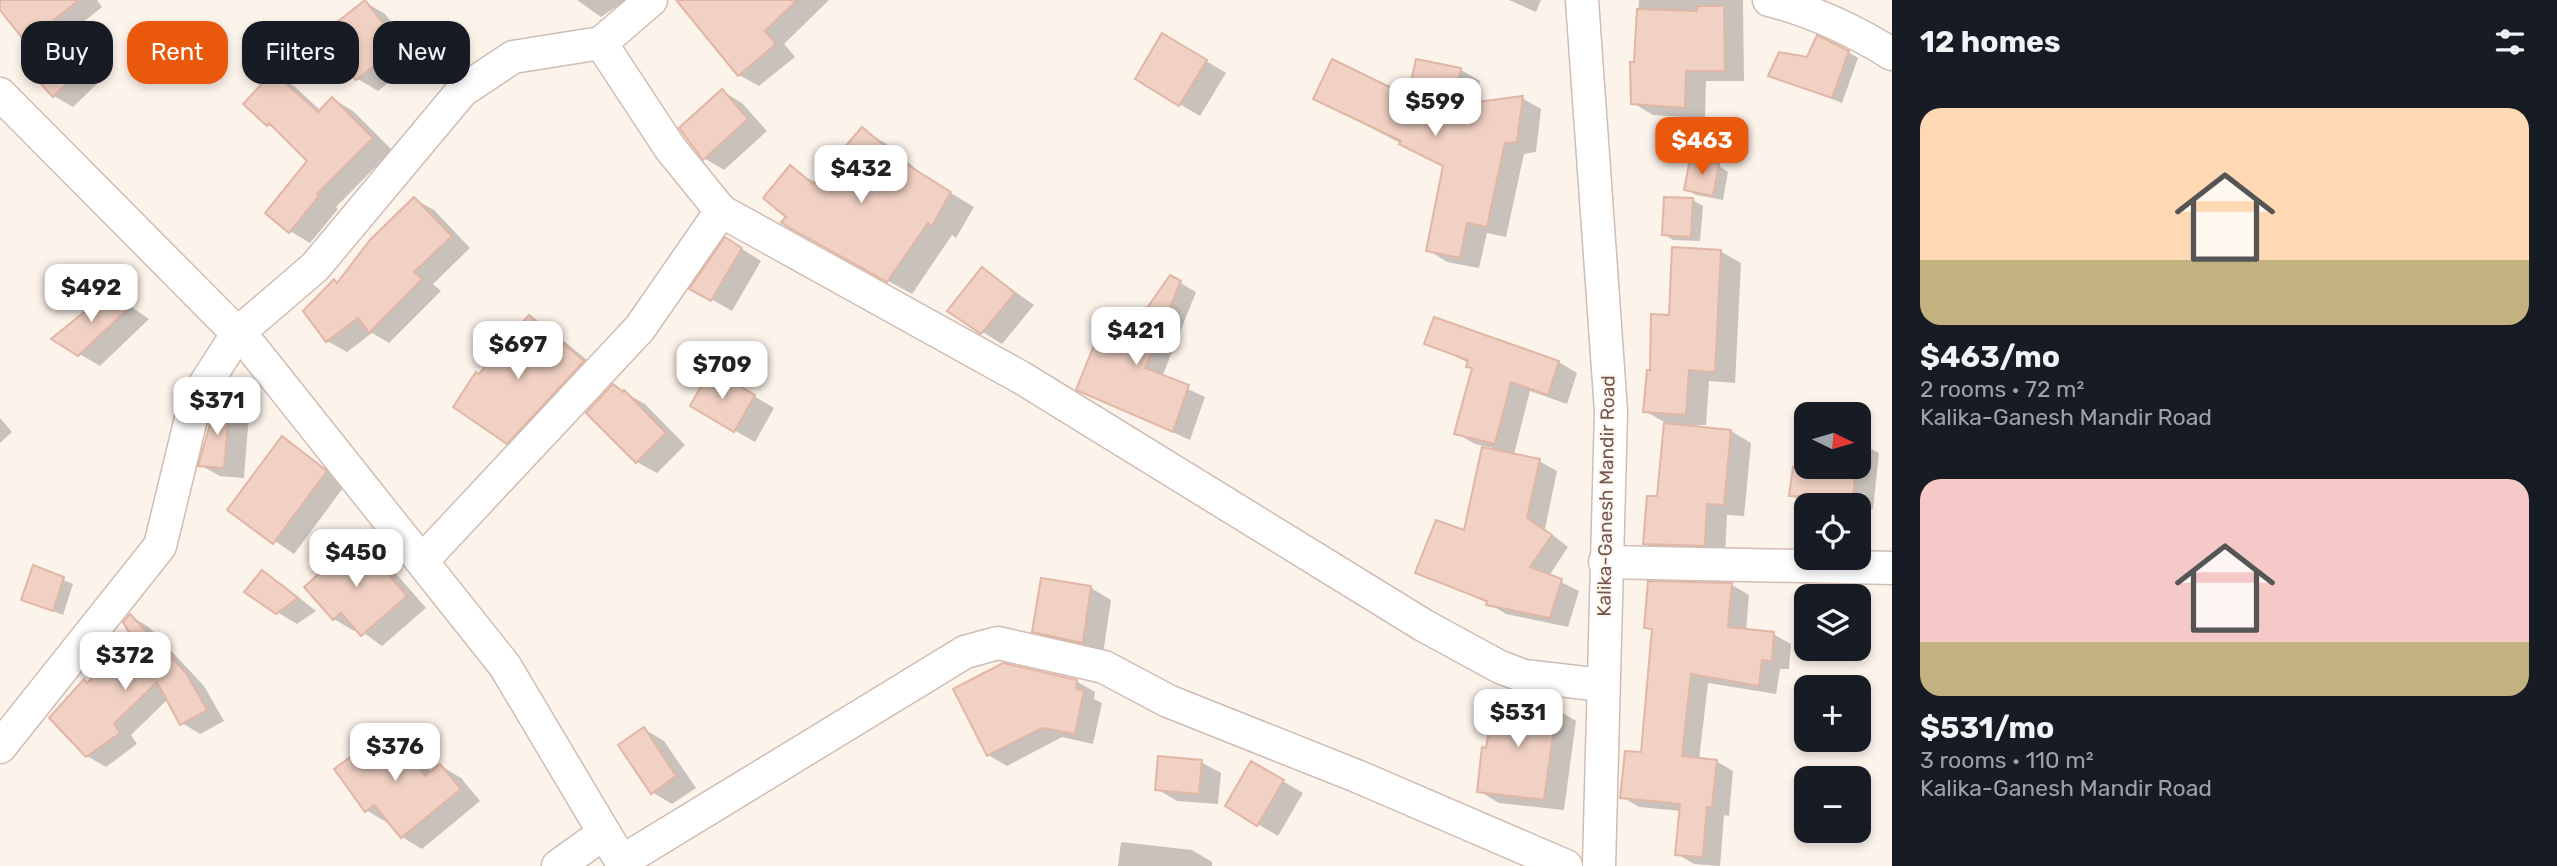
<!DOCTYPE html>
<html lang="en">
<head>
<meta charset="utf-8">
<style>
	body { margin:0; font-family:Rubik,sans-serif; background:#20242c; color:#f1f3f6; height:100vh; display:flex; flex-direction:column; font-size:26px; white-space:nowrap }
	* { box-sizing:border-box; margin:0 }
	p { font-size:23px; color:#9ea1a6 }
	.icon { flex:none; width:38px; height:38px; fill:none; stroke:currentColor; stroke-width:2; stroke-linecap:round; stroke-linejoin:round }
	.map { position:relative; flex:1; overflow:hidden }
	.sheet { display:flex; flex-direction:column; background:#171b24; width:665px }
	.sheet>* { flex:none }
	.guide { position:absolute; left:21px; top:21px; width:665px; height:63px; display:flex; gap:14px }
	.needle { width:46px; rotate:95deg }
	.buttons { position:absolute; left:1794px; top:402px; display:grid; gap:14px }
	.buttons a { display:grid; place-items:center; width:77px; height:77px; border-radius:14px; background:#171b24; box-shadow:0 4px 10px #0003; font-size:35px }
	.price { position:absolute; translate:-50% -60px; padding:0 16px; border-radius:14px; background:#fff; color:#222; font-size:23px; line-height:46px; filter:drop-shadow(0 2px 4px #0008) }
	.price::after { content:''; position:absolute; left:50%; top:42px; width:21px; height:16px; margin-left:-10px; background:inherit; clip-path:polygon(0 0,100% 0,50% 100%) }
	.price.selected { background:#ea580c; color:#fff }
	ul { padding:0; list-style:none }
	li { display:grid; align-content:center; gap:14px; height:371px; padding:0 28px }
	li span { display:grid; place-items:center; height:217px; border-radius:21px; color:#555 }
	li>.icon { margin-inline-start:auto }
	span .icon { width:126px; height:126px; fill:#fffc; stroke-width:1 }
	li b { font-size:30px }
	h2 { display:flex; justify-content:space-between; align-items:center; height:84px; padding:0 28px; font-size:30px }
	.chip { padding:0 24px; border-radius:21px; background:#171b24; box-shadow:0 4px 10px #0003; font-size:24px; line-height:63px }
	.chip.selected { background:#ea580c; color:#fff }
	main { display:flex; flex:1; min-height:0 }
	.map>svg:first-child { display:block }
	.shadow { fill:#0003 }
	.building { fill:#f0d1c3; stroke:#e1b6a5; stroke-width:2 }
	.lines { fill:none; stroke-linecap:round; stroke-linejoin:round }
	.minor-casing { stroke:#d0bdb3; stroke-width:35 }
	.minor { stroke:#fff; stroke-width:32 }
	.labels { text-anchor:middle; dominant-baseline:central; stroke-width:5; stroke-linejoin:round; paint-order:stroke }
	.street-label { font-size:19px; fill:#76594e; stroke:#fef8f1 }
</style>
</head>
<body>
<main>
<div class="map">
<svg width="1892" height="866" viewBox="0 0 1892 866">
	<rect width="100%" height="100%" fill="#fcf3eb"/>
	<g class="shadow">
		<path d="M2,0H97L102,7L62,39L101,80L73,107L54,96L33,73L44,63L0,7Z"/>
		<path d="M577,0H626L601,17Z"/>
		<path d="M690,0H829L784,44L795,57L759,86L739,75Z"/>
		<path d="M1509,0H1541L1536,12Z"/>
		<path d="M1639,0H1743L1744,81H1706L1705,118L1653,115L1633,103Z"/>
		<path d="M365,2L385,14L419,58L378,91L358,79L323,35Z"/>
		<path d="M1163,35L1226,73L1200,116L1137,79Z"/>
		<path d="M1848,52L1858,58L1842,103L1771,75Z"/>
		<path d="M1461,70L1480,81L1475,104L1522,98L1541,109L1536,152L1524,154L1506,237L1487,233L1479,268L1447,262L1428,250L1445,167L1315,98H1410Z"/>
		<path d="M274,74L294,86L321,111L333,99L353,111L392,150L336,207L338,209L310,243L290,231L309,161L282,133L268,125Z"/>
		<path d="M722,91L742,103L767,131L724,170L704,158Z"/>
		<path d="M862,129L885,143L929,180L974,207L956,238L952,235L912,294L813,240L788,216L790,168L816,183Z"/>
		<path d="M1719,166L1728,172L1723,200L1696,195L1686,189Z"/>
		<path d="M414,199L434,210L470,248L433,284L441,291L389,343L372,333L347,352L327,341Z"/>
		<path d="M1693,200L1703,206L1700,241L1673,240L1664,234Z"/>
		<path d="M726,239L761,261L732,311L692,288Z"/>
		<path d="M1720,251L1741,263L1735,383L1709,381L1706,425H1695V428L1731,431L1751,443L1744,516L1727,515L1725,556L1665,555L1645,543L1659,498L1666,423L1645,411L1652,372L1671,317Z"/>
		<path d="M983,269L1034,305L1002,344L949,311Z"/>
		<path d="M1170,277L1196,292L1162,377L1205,397L1190,440L1078,389L1130,337Z"/>
		<path d="M111,293L149,319L100,366L54,339Z"/>
		<path d="M529,317L549,329L603,373L528,454L508,442Z"/>
		<path d="M1435,319L1559,362L1577,373L1567,404L1530,391L1514,454L1539,461L1557,471L1545,529L1568,547L1549,576L1579,591L1568,627L1506,614L1488,603L1417,572L1465,533L1493,448L1475,444L1456,433L1473,369L1469,363L1427,343Z"/>
		<path d="M712,371L774,408L755,442L692,406Z"/>
		<path d="M613,386L645,404L685,445L657,473L637,462Z"/>
		<path d="M217,402L229,403L249,415L244,478L220,476L200,465Z"/>
		<path d="M0,418L12,432L0,443Z"/>
		<path d="M1799,437H1806V467H1858V442L1879,453L1873,509L1809,506L1791,495Z"/>
		<path d="M282,438L346,484L294,554L230,510Z"/>
		<path d="M358,542L378,553L426,608L382,646L357,628L354,631L334,619Z"/>
		<path d="M34,568L73,584L63,615L23,599Z"/>
		<path d="M262,572L282,584L316,611L297,624L277,612Z"/>
		<path d="M1732,585L1749,595L1746,631L1773,634L1791,644L1789,669H1780L1776,694L1708,683L1699,760L1716,761L1733,771L1729,816L1724,815L1720,866L1694,864L1677,854L1681,811L1639,807L1622,797L1642,754L1653,631L1645,627Z"/>
		<path d="M1091,588L1111,600L1103,654L1054,643L1034,631Z"/>
		<path d="M130,616L149,627L204,686L224,721L200,734L182,723L168,699L131,735L137,744L106,767L87,756L85,681L89,684L135,640Z"/>
		<path d="M1076,681L1095,692L1094,699L1102,703L1093,744L1062,737L1007,766L988,755Z"/>
		<path d="M1556,709L1576,721L1564,810L1499,803L1479,791Z"/>
		<path d="M644,729L664,741L696,788L672,804L652,792Z"/>
		<path d="M390,730L410,742L432,773L441,766L461,778L480,801L422,849L402,837L389,820L386,822L366,810Z"/>
		<path d="M1201,762L1221,773L1218,804L1177,801L1157,789Z"/>
		<path d="M1252,763L1303,793L1278,836L1227,806Z"/>
		<path d="M1121,842L1192,850L1212,862V866H1118Z"/>
	</g>
	<g class="building">
		<path d="M0,0H79L45,27L83,68L53,97L31,73L42,63L0,10Z"/>
		<path d="M365,0L400,46L356,80L321,35Z"/>
		<path d="M676,0H797L765,31L776,44L738,76Z"/>
		<path d="M1697,6H1724L1725,71H1686L1685,108L1631,104L1630,62H1634L1637,9L1697,11Z"/>
		<path d="M1162,33L1207,60L1179,106L1135,79Z"/>
		<path d="M1817,35L1849,51L1832,98L1768,76L1779,52L1807,57Z"/>
		<path d="M1332,59L1408,96L1416,59L1461,68L1454,105L1523,96L1517,142L1505,143L1487,227L1467,223L1460,258L1426,251L1443,166L1399,144L1401,141L1313,99Z"/>
		<path d="M273,72L318,112L332,97L373,138L317,194L319,196L289,233L265,213L307,161L269,123L267,126L243,104Z"/>
		<path d="M722,89L748,119L703,160L679,128Z"/>
		<path d="M862,127L906,164L951,192L932,226L928,223L887,282L788,227L781,222L786,217L763,198L790,165L813,184Z"/>
		<path d="M1690,159L1719,164L1713,196L1684,190Z"/>
		<path d="M414,197L452,236L414,272L422,279L369,333L358,318L326,342L303,311L334,279L337,283L370,240Z"/>
		<path d="M1664,197L1693,198L1691,237L1662,235Z"/>
		<path d="M725,237L742,248L711,301L689,289Z"/>
		<path d="M1672,247L1721,250L1715,372L1689,370L1686,415L1643,412L1647,370H1650L1651,314L1669,315Z"/>
		<path d="M982,267L1015,293L981,334L947,311Z"/>
		<path d="M1170,275L1181,281L1145,368L1189,385L1173,432L1076,390L1103,323L1129,334Z"/>
		<path d="M111,290L130,307L78,356L51,339Z"/>
		<path d="M529,315L584,361L507,444L453,407L476,372L479,374Z"/>
		<path d="M1434,317L1559,361L1548,395L1511,382L1495,444L1454,434L1472,368L1466,367L1468,360L1424,344Z"/>
		<path d="M711,369L755,395L734,432L690,406Z"/>
		<path d="M613,384L623,392L624,390L666,433L636,463L586,413Z"/>
		<path d="M217,400L230,401L224,468L198,466Z"/>
		<path d="M1664,423L1731,430L1724,505L1707,504L1705,546L1643,544L1647,496H1657Z"/>
		<path d="M282,436L327,471L273,544L227,510Z"/>
		<path d="M1482,447L1540,459L1527,518L1552,535L1530,567L1562,579L1550,618L1486,605L1487,601L1415,573L1436,520L1464,530Z"/>
		<path d="M1793,467H1856L1853,498L1789,496Z"/>
		<path d="M358,539L407,596L361,636L341,613L333,620L304,587Z"/>
		<path d="M33,565L64,577L53,611L21,600Z"/>
		<path d="M262,570L298,598L276,614L244,592Z"/>
		<path d="M1041,578L1091,586L1083,643L1032,632Z"/>
		<path d="M1648,581L1732,583L1728,627L1774,632L1772,661L1762,660L1759,686L1691,674L1682,756L1717,760L1712,807H1707L1703,857L1675,855L1680,804L1620,798L1625,751L1641,752L1652,629L1644,628Z"/>
		<path d="M130,614L186,673L207,710L180,725L157,682L114,724L120,733L86,757L49,718L84,679L87,683L133,639L123,622Z"/>
		<path d="M1003,663L1077,680L1076,689L1084,691L1075,734L1042,728L987,756L953,689Z"/>
		<path d="M1495,696L1557,707L1544,800L1477,792L1482,747L1486,748Z"/>
		<path d="M644,727L676,776L651,794L618,745Z"/>
		<path d="M390,728L425,776L440,764L461,789L401,838L374,805L365,812L334,769Z"/>
		<path d="M1158,756L1202,760L1199,794L1155,790Z"/>
		<path d="M1251,761L1284,780L1257,826L1225,806Z"/>
	</g>
	<g class="lines">
		<g class="minor-casing">
			<g id="minor">
				<path d="M1582,0L1611,411L1599,866"/>
				<path d="M1769,0C1813,11 1853,30 1892,54"/>
				<path d="M601,43L670,148L721,211L1022,378L1423,625L1500,667L1524,676L1602,685"/>
				<path d="M0,94L252,348L505,666L624,866"/>
				<path d="M422,561L640,328L721,211"/>
				<path d="M1605,562L1892,568"/>
				<path d="M0,747L160,546L196,398L238,333L315,267L462,91L513,57L601,43L651,0"/>
				<path d="M621,862L965,652L998,643L1104,667L1168,701L1359,777L1566,866"/>
				<path d="M558,866L604,833"/>
			</g>
		</g>
		<use href="#minor" class="minor"/>
	</g>
	<g class="labels">
		<g class="street-label">
			<text transform="translate(1606 496) rotate(-89)">Kalika-Ganesh Mandir Road</text>
		</g>
	</g>
</svg>
<div class="buttons">
<a><svg class="needle" viewBox="-14 -14 28 28"><path d="M0-13l5 13h-10z" fill="#e53935"/><path d="M0 13l5-13h-10z" fill="#9ea1a6"/></svg></a>
<a><svg class="icon" aria-label="locate" viewBox="0 0 24 24"><circle cx="12" cy="12" r="6"/><path d="M12 2v4M12 18v4M2 12h4M18 12h4"/></svg></a>
<a><svg class="icon" aria-label="layers" viewBox="0 0 24 24"><path d="M12 4l9 5-9 5-9-5zM3 14l9 5 9-5"/></svg></a>
<a>+</a>
<a>−</a>
</div>
<b class="price" style="left:1435px;top:138px">$599</b>
<b class="price selected" style="left:1702px;top:177px">$463</b>
<b class="price" style="left:861px;top:205px">$432</b>
<b class="price" style="left:91px;top:324px">$492</b>
<b class="price" style="left:1136px;top:367px">$421</b>
<b class="price" style="left:518px;top:381px">$697</b>
<b class="price" style="left:722px;top:401px">$709</b>
<b class="price" style="left:217px;top:437px">$371</b>
<b class="price" style="left:356px;top:589px">$450</b>
<b class="price" style="left:125px;top:692px">$372</b>
<b class="price" style="left:1518px;top:749px">$531</b>
<b class="price" style="left:395px;top:783px">$376</b>
<div class="guide">
<a class="chip">Buy</a>
<a class="chip selected">Rent</a>
<a class="chip">Filters</a>
<a class="chip">New</a>
</div>
</div>
<section class="sheet">
<h2>12 homes<svg class="icon" aria-label="filters" viewBox="0 0 24 24"><path d="M4 7h16M4 17h16"/><circle cx="9" cy="7" r="2"/><circle cx="15" cy="17" r="2"/></svg></h2>
<ul>
<li><span style="background:linear-gradient(#ffd9b3 70%,#c2b280 0)"><svg class="icon" aria-label="home" viewBox="0 0 24 24"><path d="M3 11l9-7 9 7M6 9v11h12V9"/></svg></span><div><b>$463/mo</b><p>2 rooms · 72 m²</p><p>Kalika-Ganesh Mandir Road</p></div></li>
<li><span style="background:linear-gradient(#f6c9c9 75%,#c2b280 0)"><svg class="icon" aria-label="home" viewBox="0 0 24 24"><path d="M3 11l9-7 9 7M6 9v11h12V9"/></svg></span><div><b>$531/mo</b><p>3 rooms · 110 m²</p><p>Kalika-Ganesh Mandir Road</p></div></li>
</ul>
</section>
</main>
</body>
</html>
